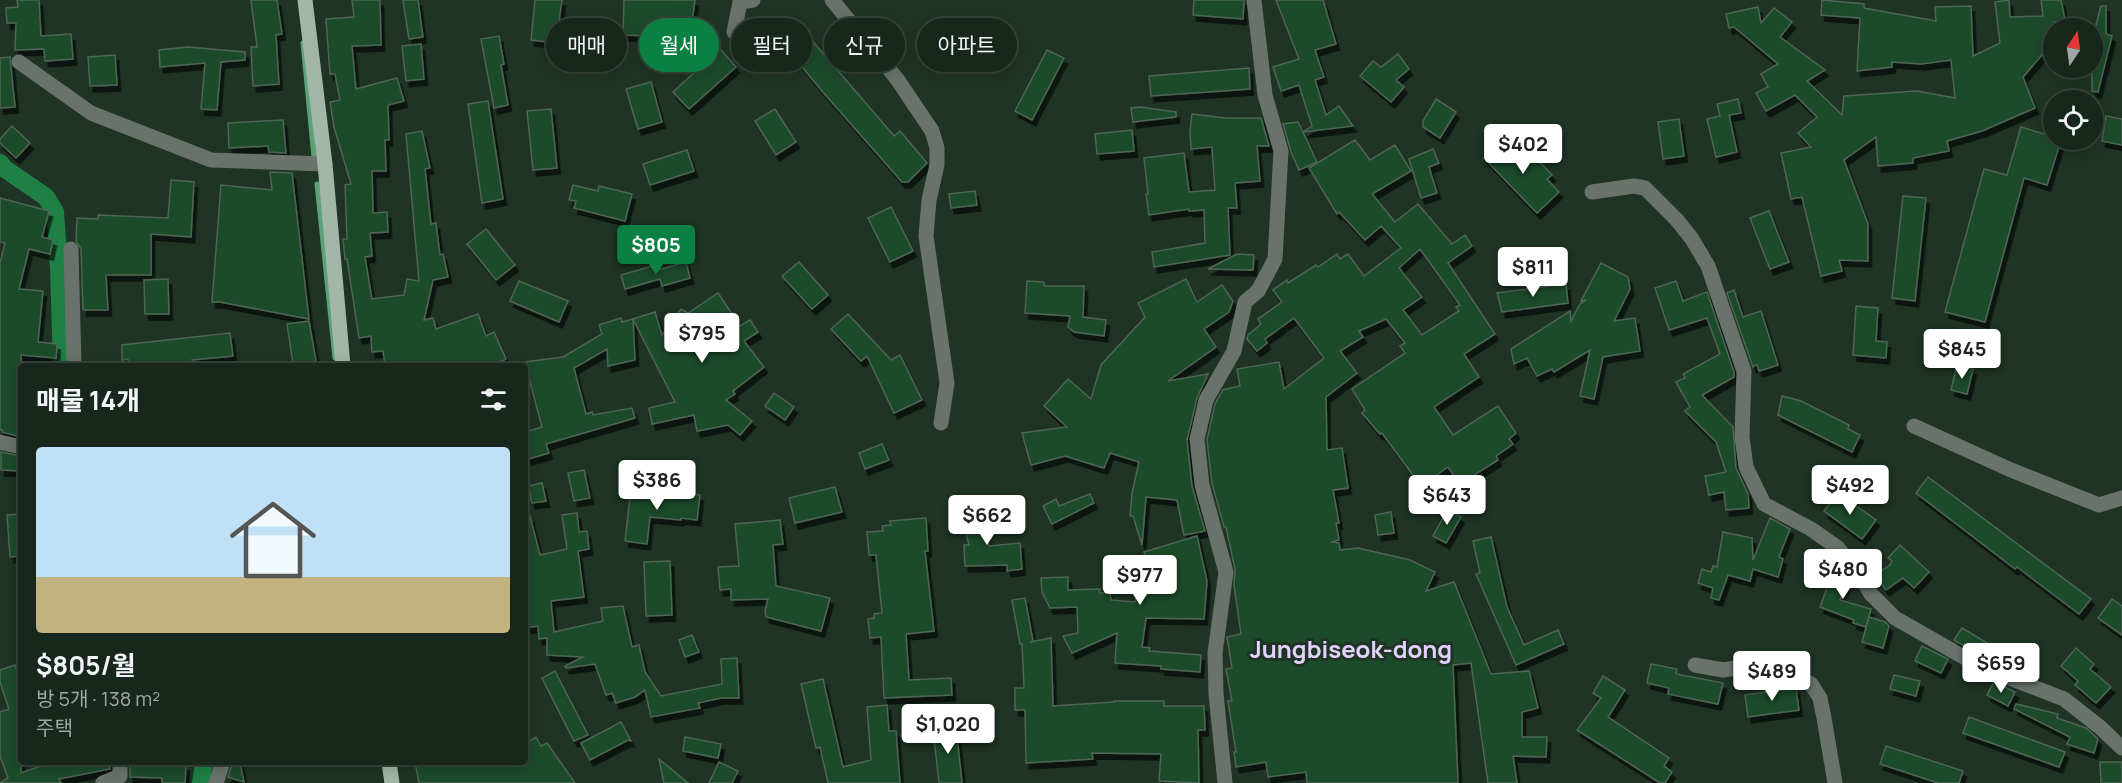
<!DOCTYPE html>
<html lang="ko">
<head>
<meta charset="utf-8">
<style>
	body { margin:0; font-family:Manrope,"Noto Sans KR",sans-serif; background:#243329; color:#f1f3f6; height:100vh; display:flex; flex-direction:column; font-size:22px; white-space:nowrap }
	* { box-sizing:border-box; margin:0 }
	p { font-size:20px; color:#9ea5a3 }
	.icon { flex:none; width:33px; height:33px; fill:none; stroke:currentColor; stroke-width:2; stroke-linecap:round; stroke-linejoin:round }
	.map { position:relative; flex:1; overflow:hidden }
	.side { position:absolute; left:18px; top:363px; width:510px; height:402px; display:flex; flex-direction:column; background:#17271c; border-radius:6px; box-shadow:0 3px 15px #0003,0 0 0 2px #36443b }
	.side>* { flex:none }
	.top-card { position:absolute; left:546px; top:18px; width:570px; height:54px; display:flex; gap:12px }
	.needle { width:39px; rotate:13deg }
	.tools { position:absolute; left:2043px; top:18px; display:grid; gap:12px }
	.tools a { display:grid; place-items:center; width:60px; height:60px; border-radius:50%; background:#17271c; box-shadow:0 3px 15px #0003,0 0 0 2px #36443b; font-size:30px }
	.price { position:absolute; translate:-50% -51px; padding:0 14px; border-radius:6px; background:#fff; color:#222; font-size:20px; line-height:39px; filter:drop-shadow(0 2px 3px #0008) }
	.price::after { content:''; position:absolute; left:50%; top:36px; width:18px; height:14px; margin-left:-9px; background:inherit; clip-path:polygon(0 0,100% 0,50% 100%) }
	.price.active { background:#0b8043; color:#fff }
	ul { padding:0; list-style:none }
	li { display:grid; align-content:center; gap:12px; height:318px; padding:0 18px }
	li+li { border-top:2px solid #36443b }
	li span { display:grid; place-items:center; height:186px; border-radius:6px; color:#555 }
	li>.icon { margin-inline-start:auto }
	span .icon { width:108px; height:108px; fill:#fffc; stroke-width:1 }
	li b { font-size:26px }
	h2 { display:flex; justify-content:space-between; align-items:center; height:72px; padding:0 18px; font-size:26px }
	.chip { padding:0 21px; border-radius:27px; background:#17271c; box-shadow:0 3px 15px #0003,0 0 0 2px #36443b; font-size:21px; line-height:54px }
	.chip.active { background:#0b8043; color:#fff }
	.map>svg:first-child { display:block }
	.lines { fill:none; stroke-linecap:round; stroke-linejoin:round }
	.stream { stroke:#5ba276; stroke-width:5 }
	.canal { stroke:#1f8045; stroke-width:18 }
	.building { fill:#1a4b2b; stroke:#4f6554; stroke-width:1.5; fill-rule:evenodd; filter:url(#shadow) }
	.minor { stroke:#69736b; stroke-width:15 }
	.primary { stroke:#a2b7a7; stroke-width:15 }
	.labels { text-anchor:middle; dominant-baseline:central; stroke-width:6; stroke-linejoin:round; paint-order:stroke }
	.quarter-label { font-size:24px; font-weight:bold; fill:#e2d2fd; stroke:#1f3425 }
</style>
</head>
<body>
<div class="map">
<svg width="2122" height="783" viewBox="0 0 2122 783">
	<defs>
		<filter id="shadow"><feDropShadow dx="3.5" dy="6" stdDeviation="0" flood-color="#0009"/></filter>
	</defs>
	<rect width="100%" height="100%" fill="#1f3425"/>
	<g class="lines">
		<g class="stream">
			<path d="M303,43L314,157"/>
			<path d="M317,184L335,358"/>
		</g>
		<g class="canal">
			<path d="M0,163L5,169L46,197L55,212L59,268L62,366"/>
			<path d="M201,783L204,762"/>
		</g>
	</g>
	<g class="building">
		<path d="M17,0H39L41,36L71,34L73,59L45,61L44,49L15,50L16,23H7L6,8L18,7Z"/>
		<path d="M251,0H277L282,34L276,35L279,84L253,86L251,47H257Z"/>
		<path d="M352,0H380L381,45L352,46L356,89L397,78L404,101L388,105L389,140H385L386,171H372L373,213L387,212L388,232L370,233L372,256L365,257L372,299L404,295L407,279L419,281L406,134L422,131L430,168L425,169L431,224L436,223L440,255L443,254L448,277L433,280L424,320L433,318L436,329L478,314L486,336L494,332L506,359L491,366H385L383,351L372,352L371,336L359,338L347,259H345L343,239H347L345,185L351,184L334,127L330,102L340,100L335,74H330L326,19L354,17Z"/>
		<path d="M403,0H418L423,37L409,39Z"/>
		<path d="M535,0H562L556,43L531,40Z"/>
		<path d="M624,0H695L691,29L650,24V36L623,35Z"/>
		<path d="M1194,0H1244L1243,19L1193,15Z"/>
		<path d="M1276,0H1323L1336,44L1315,50L1324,77L1315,80L1326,115L1339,106L1353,126L1303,132L1317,162L1299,170L1291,152L1283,124L1298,122L1303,132L1312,126L1299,85L1281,91L1273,67L1299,59Z"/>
		<path d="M1822,0L1864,4V8L1936,21L1935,7L1971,6L1973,56L2000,43L1995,2L2009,0L2010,17L2043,16L2041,0H2061L2065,20L2054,22V47L2045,44L2042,55L2023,77L2035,108L1982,131L1947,141L1949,151L1913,158V163L1878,166L1876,137L1844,160L1868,224V261L1839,260L1842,271L1821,276L1802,197L1791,199L1781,153L1811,147L1798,133L1817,117L1795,95L1766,111L1756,93L1768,87L1761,74L1778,64L1734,27L1729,28L1726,14L1758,7L1761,23L1774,8L1792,22L1780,37L1825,70L1807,81L1842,115L1844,96L1917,91L1955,98L1951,60L1921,64L1892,62V67L1857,71L1860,18L1821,15Z"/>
		<path d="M2101,6H2106V34L2112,36L2098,92L2092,91V40Z"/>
		<path d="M803,30L894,136L900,131L927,163L908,182H902L822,91L784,45Z"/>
		<path d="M499,36L504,64L501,65L508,105L494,108L481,39Z"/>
		<path d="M421,44L424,79L406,81L402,46Z"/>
		<path d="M188,47L245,52V60L221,62L217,110L201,109L205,63L160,67L159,50Z"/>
		<path d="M720,49L736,67L689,109L673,92Z"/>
		<path d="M1047,50L1064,58L1032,120L1015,111Z"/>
		<path d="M1398,54L1409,69L1396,80L1404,87L1391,102L1360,76L1373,61L1381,67Z"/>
		<path d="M115,55L117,85L90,86L88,57Z"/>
		<path d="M10,57L15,107L0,108V58Z"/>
		<path d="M1249,68L1250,89L1151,96L1149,76Z"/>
		<path d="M651,82L662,122L638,129L626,89Z"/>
		<path d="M1436,99L1456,112L1440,138L1423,127V121Z"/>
		<path d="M1738,99L1741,113L1729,115L1737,152L1716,157L1707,119L1720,116L1717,104Z"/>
		<path d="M488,101L503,199L482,203L468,104Z"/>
		<path d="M1140,107L1176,112V117L1133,122L1131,108Z"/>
		<path d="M551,109L557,168L533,170L527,111Z"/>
		<path d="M775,109L796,142L776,155L755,121Z"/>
		<path d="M1192,114L1226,118H1261L1269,146H1257L1260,181L1235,183L1237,208H1228L1230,255L1154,267L1152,252L1205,243L1204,210L1189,211V209L1149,215L1146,194H1148L1144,158L1184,153L1189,192L1215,190L1212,147L1191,149L1190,131Z"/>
		<path d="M2106,116L2122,119V145L2102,141Z"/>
		<path d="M1679,119L1684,156L1663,159L1658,122Z"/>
		<path d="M283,120L286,153L269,152L268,146L229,148L228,123Z"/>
		<path d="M12,126L30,143L16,158L0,143V139Z"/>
		<path d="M2021,127L2054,137V140H2061L2047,185L2024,178L1985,322L1945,312L1984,169L2007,175Z"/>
		<path d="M1132,130L1134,151L1097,154L1095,134Z"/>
		<path d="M1504,139L1523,159L1530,152L1552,175L1547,179L1559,192L1537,213L1484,158Z"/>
		<path d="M1355,140L1370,160L1395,145L1411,171L1372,194L1395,222L1418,204L1452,244L1465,235L1472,246L1448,263L1495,334L1464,354L1479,377L1434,407L1453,435L1498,406L1516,433L1509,439L1513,444L1496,456L1498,460L1460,484L1448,467L1421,486L1382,433L1380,434L1362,413L1365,410L1352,389L1405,353L1400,346L1405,343L1386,319L1359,331L1363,337L1340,351L1357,373L1326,397L1327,450L1342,448L1348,488L1333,490L1339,523H1336L1339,540L1331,542L1339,543L1340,550L1358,548L1410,560L1435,572L1426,591L1454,582L1491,674L1529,671L1538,708L1522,712V737H1547L1546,757L1513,756L1517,783H1488L1471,663L1453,665L1458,783H1307L1306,772L1268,777L1266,762L1236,767L1234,752H1236L1228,701H1232L1226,669L1232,668L1227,637L1241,634L1234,585L1235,569L1226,527H1224L1212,483L1207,440L1215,404L1223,390L1240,386L1237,369L1279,362L1284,389L1324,358L1294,318L1265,339L1267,343L1257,351L1247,339L1248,335L1261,324L1258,319L1282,302L1273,290L1287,280L1288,283L1316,265L1318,267L1337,254L1340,259L1348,254L1364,276L1401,248L1381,226L1365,240L1339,212L1337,214L1309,168ZM1420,249L1460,305L1456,307L1459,311L1422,335L1403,310L1422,297L1399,268Z"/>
		<path d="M1433,149L1439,163L1429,167L1437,193L1421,198L1409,159Z"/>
		<path d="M687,150L694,171L650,185L643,164Z"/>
		<path d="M270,172L292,173L309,319L220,302H212L221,185L272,190Z"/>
		<path d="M171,180L194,182L191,237L151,234V275H106L108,310H83L81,249L76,241L77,218L98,219V215L168,218Z"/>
		<path d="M573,185L598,191L599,186L632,194L625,221L574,208L576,201L569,200Z"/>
		<path d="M975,191L977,205L951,208L949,194Z"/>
		<path d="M1903,196L1926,198L1915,301L1892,298Z"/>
		<path d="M0,198L49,211L42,237L53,240L50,254L29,249L19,289L43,291L38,342L57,344L56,358L21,355V437L2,432V430H0V263L5,243L0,242Z"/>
		<path d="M891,207L913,251L890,262L868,218Z"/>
		<path d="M1769,211L1789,262L1770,269L1750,218Z"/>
		<path d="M486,229L515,265L496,280L467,244Z"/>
		<path d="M1237,254L1254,255L1253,270L1208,269Z"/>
		<path d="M686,262L690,278L662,286L660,279L625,289L621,275L656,265L658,270Z"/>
		<path d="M799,262L828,295L812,309L782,276Z"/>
		<path d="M1601,263L1628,277L1630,289L1614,321L1635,318L1640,351L1603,357L1594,399L1580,396L1590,350L1554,372L1552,369L1537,376L1527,358L1514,364L1511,349L1570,311L1571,321L1580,304L1586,300L1581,301Z"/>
		<path d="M168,279L169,314H145L144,280Z"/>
		<path d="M1186,279L1197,302L1222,285L1233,301L1229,312L1204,329L1216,347L1168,381L1208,374L1197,398L1187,440L1192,486L1205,531L1184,535L1177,500L1146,497L1142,545L1133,516H1130L1132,493L1139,462L1110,453L1104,468L1065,456L1031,465L1022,433L1067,427L1044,406L1068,379L1091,399L1101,365L1145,317L1138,303Z"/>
		<path d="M519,281L568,301L559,322L510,301Z"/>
		<path d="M1027,281L1044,282V286H1084L1083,317L1106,320L1104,336L1074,332L1068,327L1070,316L1025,313Z"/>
		<path d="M1676,281L1683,301L1707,292L1734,372V377L1702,395L1733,427L1736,468L1748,494L1749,508L1726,510L1724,492L1709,495L1705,476L1726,472L1716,442L1685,411L1690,407L1676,382L1685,378L1683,374L1720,354L1707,318L1669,330L1655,288Z"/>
		<path d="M1566,284L1568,303L1502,312L1497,293Z"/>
		<path d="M1734,290L1743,317L1761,311L1778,365L1759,371L1757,364L1753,367L1727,293Z"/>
		<path d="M718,293L740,326L750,320L758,332L744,341L764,367L733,391L735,394L726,400L752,421L740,435L728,425L697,431L694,415L652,424L649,408L675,402L633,319L655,312L662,335L681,309L688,313Z"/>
		<path d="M1856,306L1878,308L1876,341L1887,342L1886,358L1853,355Z"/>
		<path d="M848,314L891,360L900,355L922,400L894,413L867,356L861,361L831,329Z"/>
		<path d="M621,318L622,322L633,319L635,360L608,366L607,349L574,368L586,414L592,412L593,415L632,408L635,418L546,444L549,453L525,460V432L542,427L529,378L525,379V362L563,357L602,334L599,325Z"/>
		<path d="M309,321L316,361L293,364L287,324Z"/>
		<path d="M230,333L233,356L192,360L194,366H129L128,359L122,360V345Z"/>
		<path d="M1957,365L1973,369L1967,394L1951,390Z"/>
		<path d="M774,393L794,407L785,420L765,406Z"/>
		<path d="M1782,396L1801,401L1849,425L1848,429L1860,435L1852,452L1778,415Z"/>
		<path d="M882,444L889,460L865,469L859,453Z"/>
		<path d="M1,452L21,456V471L1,470Z"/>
		<path d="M584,470L590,498L574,501L568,473Z"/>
		<path d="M1928,477L2091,599L2079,614L2017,567L2015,569L1916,493Z"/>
		<path d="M542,483L546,501L532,503L528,486Z"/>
		<path d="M835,487L842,512L795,523L789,498Z"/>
		<path d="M631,489L700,495L697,520L681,518V520L650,517L647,544L625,541Z"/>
		<path d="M1838,493L1876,520L1862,539L1824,511Z"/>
		<path d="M1090,494L1094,503L1052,524L1043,506L1056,499L1059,506Z"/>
		<path d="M978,509L989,546L1020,543L1022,569L1007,571V565L965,566L964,545H969L961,514Z"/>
		<path d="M1448,509L1461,517L1446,543L1433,536Z"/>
		<path d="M1391,512L1394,533L1378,535L1375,515Z"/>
		<path d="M577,513L579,532L587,531L589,549L578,551L584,597L551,601L554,632L603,621L601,608L623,606L632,647L639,645L645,672L661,696L722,684L721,659L737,658L739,698H721L698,703L700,708L651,717L645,690L635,697L616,703L612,693L606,695L595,664L566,668L565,666L583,657L547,655V638L539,639L538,626L525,628V516H530L540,555L567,549L562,515Z"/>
		<path d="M21,514V556L10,557L7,515Z"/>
		<path d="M926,518L928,551H925L934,631L906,634L909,680L951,678L952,695L884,698L881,637L870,638L868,619L874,618V614L882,613L876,555H869L867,532L883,531L882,526L891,525L890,521Z"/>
		<path d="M1770,518L1790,529L1779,557L1783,559L1778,577L1753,569L1750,581L1728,575L1719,600L1711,598L1713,588L1698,583L1702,569L1711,572L1713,566L1717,567L1723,532L1752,538L1753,560Z"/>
		<path d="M780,520L783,544L773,545L776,586L830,598L821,631L766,617L765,611L768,599L731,600V589L720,590L718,567L739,566L735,524Z"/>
		<path d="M1197,536L1207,581L1204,619L1146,618L1142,647L1150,648L1149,651L1201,655L1200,672L1161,669V666L1115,663L1117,633L1072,653L1063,636L1078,633L1077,607L1050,608L1042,592L1041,578L1068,577V590L1100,589V593H1110L1111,600L1135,602L1147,560L1144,552Z"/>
		<path d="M1491,537L1507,607L1524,645L1558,630L1564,644L1516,665L1476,574L1480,573L1473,541Z"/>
		<path d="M1900,545L1929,572L1914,588L1903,578L1886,590L1875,575L1890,565L1892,561L1888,558Z"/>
		<path d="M670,561L672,615L646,616L644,562Z"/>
		<path d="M1835,566L1843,569L1849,576L1840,600L1871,609L1866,627L1853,623L1854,620L1820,607Z"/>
		<path d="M1025,598L1033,641L1030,642L1051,638L1053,706L1114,702V701H1164V706H1204L1205,730H1198L1199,783L1159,781L1161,754L1092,753L1093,759L1026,763L1025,710H1015V688H1024L1022,644H1020L1012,600Z"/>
		<path d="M2112,599L2122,606V635L2098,618Z"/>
		<path d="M1869,617L1885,622L1889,626L1883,648L1862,642Z"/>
		<path d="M1962,628L1994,647L1987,659L1954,640Z"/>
		<path d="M692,635L699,652L685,657L679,640Z"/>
		<path d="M1922,646L1948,659L1941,673L1915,661Z"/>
		<path d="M2076,648L2094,664L2090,669L2111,687L2096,703L2075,685L2078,681L2061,666Z"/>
		<path d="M1651,664L1677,669L1676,674L1723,683L1718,704L1668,694L1669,688L1647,683Z"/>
		<path d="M15,665L16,668L21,667V773L52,762L53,764L63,762H109L110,769L59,779L61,783H0L8,778L0,756V712L9,709L0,682V670Z"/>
		<path d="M555,671L588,735L574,741L542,678Z"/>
		<path d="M1894,675L1920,681L1916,696L1890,689Z"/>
		<path d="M1603,676L1625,690L1608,717L1669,758L1664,766L1672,772L1665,783H1660L1577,730L1601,698L1593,693Z"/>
		<path d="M823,679L843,767L871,760L867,707L887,705L889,731H896L900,783H828L820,747L816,748L801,684Z"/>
		<path d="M1994,682L2015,692L2008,706L1987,695Z"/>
		<path d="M1796,688L1799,710L1748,717L1745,695Z"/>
		<path d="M2016,704L2058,714L2057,718L2086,728L2098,739L2094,753L2067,744L2070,737L2014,709Z"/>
		<path d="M1969,717L2065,752L2059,767L1963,733Z"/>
		<path d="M621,722L631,741L628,740L590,760L581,743Z"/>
		<path d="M956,727L962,783H939L933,729Z"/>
		<path d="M536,737L541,746L547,743L575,783H419L415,762H525V744Z"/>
		<path d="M685,737L721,744L718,758L683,751Z"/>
		<path d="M1886,746L1963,771L1959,783H1938L1880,764Z"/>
		<path d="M659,759L688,783H664Z"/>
		<path d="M130,762H149V765H186L185,783H162V778L130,777Z"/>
		<path d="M233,762H240L244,782L228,777Z"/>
		<path d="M719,762L738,771L732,783H709Z"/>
		<path d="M2100,762H2122V783H2101Z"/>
	</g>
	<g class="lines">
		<g class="minor">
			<path d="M832,0L897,79L932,131L937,148V165L929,200L926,236L947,383L941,423"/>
			<path d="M734,32L740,2L753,0"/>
			<path d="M19,62L91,113L211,160L325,164"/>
			<path d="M1592,192L1634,186L1645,188L1677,220L1692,239L1708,266L1744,371L1742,437L1746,467L1764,504L1811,529L1838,548L1858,572L1871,594L1895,618L1981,667L2064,699L2101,728L2122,748"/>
			<path d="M71,249L74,366"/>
			<path d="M1914,426L2011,470L2099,505L2122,498"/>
			<path d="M0,442L21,447"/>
			<path d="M1695,665L1723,670L1749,666L1802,679L1811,684L1820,698L1824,718L1835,783"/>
			<path d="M103,783L120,776V762"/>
			<path d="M216,783L223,762"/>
			<path d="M1225,783L1216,694L1215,653L1226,572L1202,485L1197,439L1206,400L1234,351L1245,302L1258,291L1275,259L1281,151L1265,95L1254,0"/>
		</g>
		<g class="primary">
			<path d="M305,0L325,164L343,366"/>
			<path d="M389,762L392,783"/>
		</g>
	</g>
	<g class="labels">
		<g class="quarter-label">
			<text x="1351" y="648">Jungbiseok-dong</text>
		</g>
	</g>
</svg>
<div class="tools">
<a><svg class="needle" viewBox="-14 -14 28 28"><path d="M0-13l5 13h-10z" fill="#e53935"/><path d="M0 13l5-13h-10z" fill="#9ea5a3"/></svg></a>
<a><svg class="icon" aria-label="locate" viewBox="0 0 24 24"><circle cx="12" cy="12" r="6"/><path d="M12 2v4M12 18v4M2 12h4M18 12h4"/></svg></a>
</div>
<b class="price" style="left:1523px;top:175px">$402</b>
<b class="price active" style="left:656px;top:276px">$805</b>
<b class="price" style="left:1533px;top:298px">$811</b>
<b class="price" style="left:702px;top:364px">$795</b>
<b class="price" style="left:1962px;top:380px">$845</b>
<b class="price" style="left:657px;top:511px">$386</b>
<b class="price" style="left:1850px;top:516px">$492</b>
<b class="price" style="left:1447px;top:526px">$643</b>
<b class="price" style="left:987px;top:546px">$662</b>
<b class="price" style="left:1843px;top:600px">$480</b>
<b class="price" style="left:1140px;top:606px">$977</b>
<b class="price" style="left:2001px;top:694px">$659</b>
<b class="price" style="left:1772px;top:702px">$489</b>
<b class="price" style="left:948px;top:755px">$1,020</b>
<div class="top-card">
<a class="chip">매매</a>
<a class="chip active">월세</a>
<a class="chip">필터</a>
<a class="chip">신규</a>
<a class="chip">아파트</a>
</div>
<section class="side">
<h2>매물 14개<svg class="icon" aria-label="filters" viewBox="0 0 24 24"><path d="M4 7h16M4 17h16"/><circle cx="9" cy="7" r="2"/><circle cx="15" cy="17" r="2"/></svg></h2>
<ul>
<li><span style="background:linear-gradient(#bfe0f5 70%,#c2b280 0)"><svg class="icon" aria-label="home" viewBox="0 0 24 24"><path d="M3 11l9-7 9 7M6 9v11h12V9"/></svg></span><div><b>$805/월</b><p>방 5개 · 138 m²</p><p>주택</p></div></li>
</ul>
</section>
</div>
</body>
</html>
